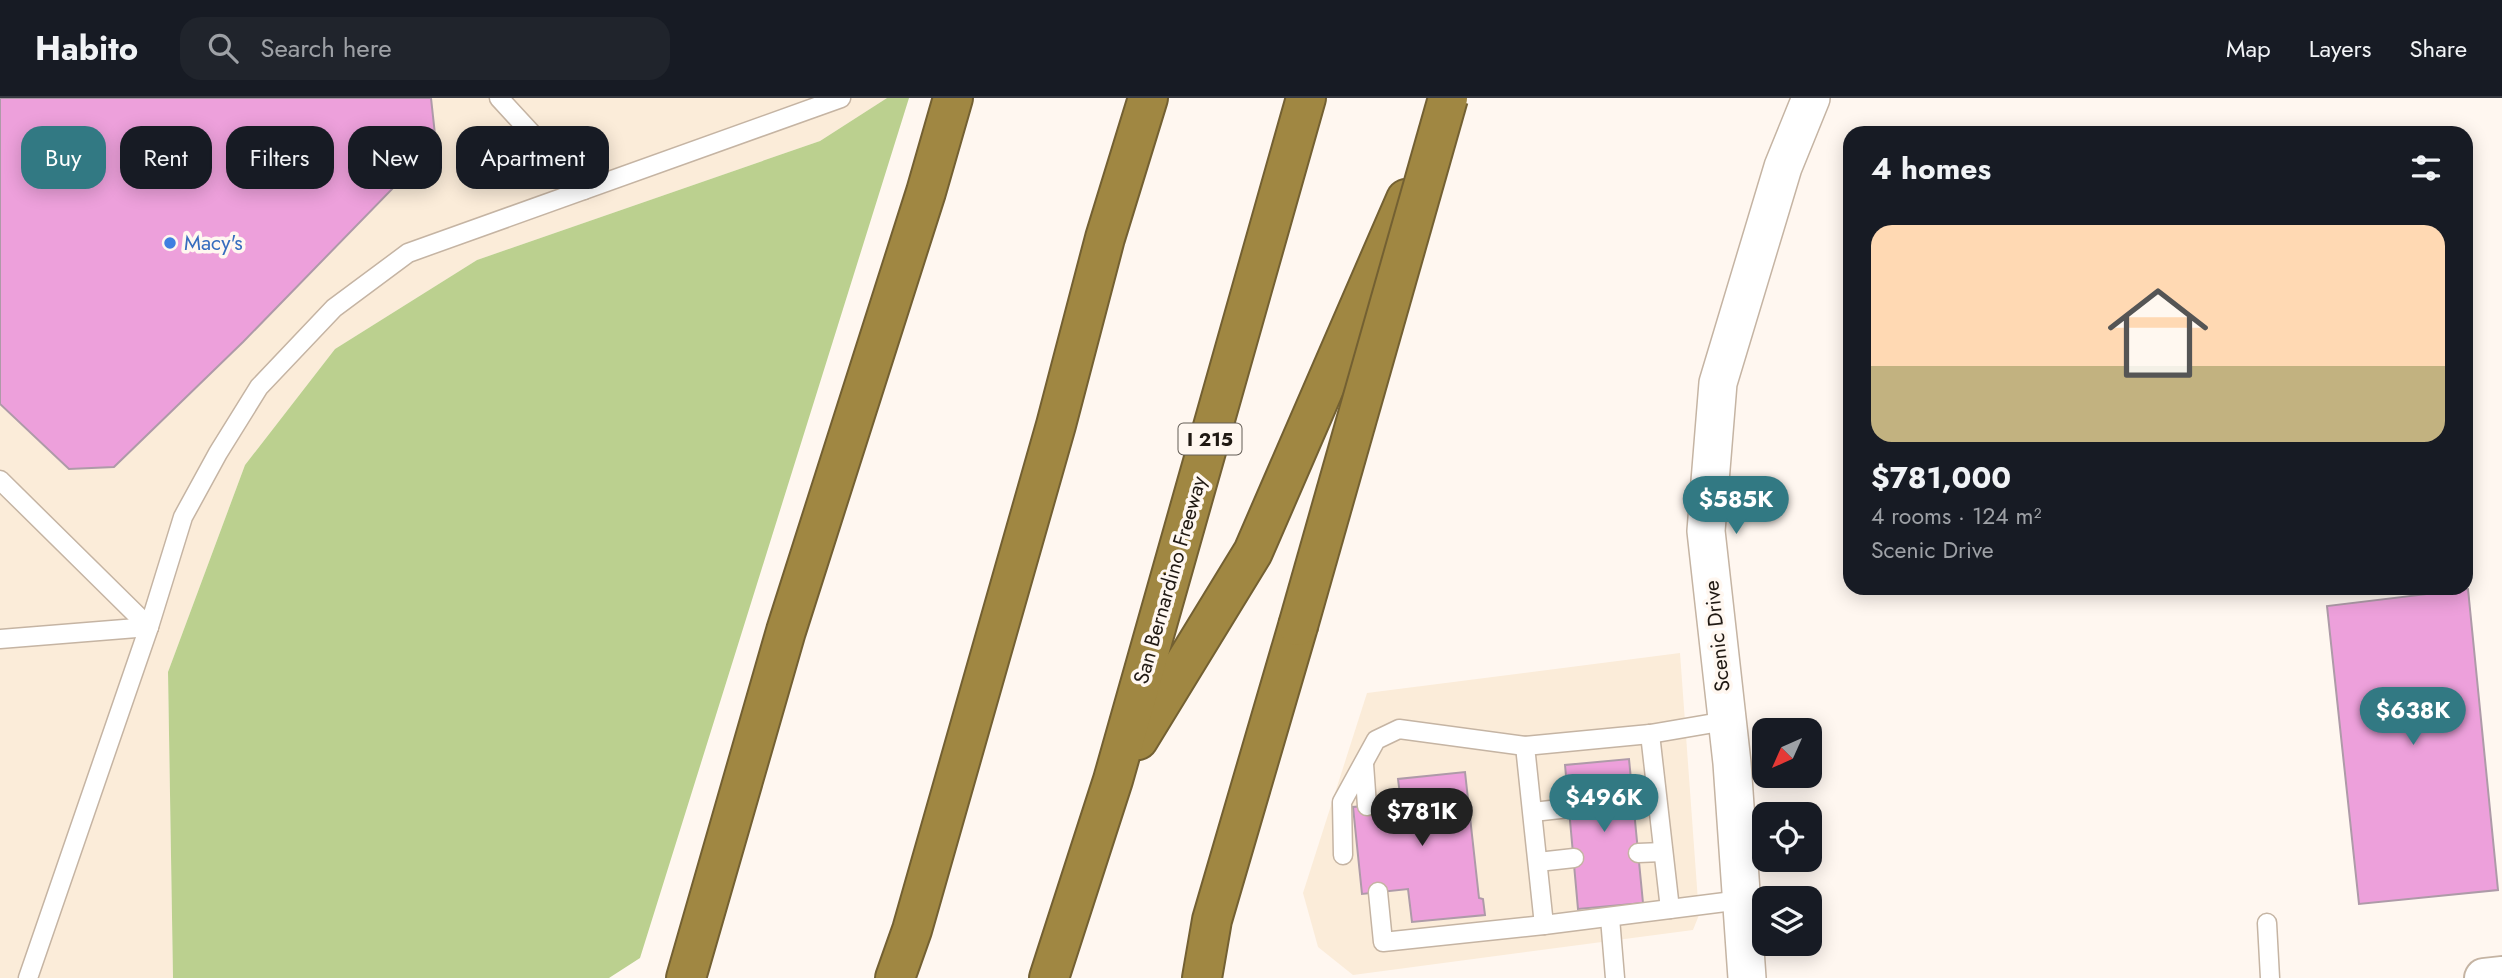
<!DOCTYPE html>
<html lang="en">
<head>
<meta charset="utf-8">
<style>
	body { margin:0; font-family:Jost,sans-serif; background:#20242c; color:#f1f3f6; height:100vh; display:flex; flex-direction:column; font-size:26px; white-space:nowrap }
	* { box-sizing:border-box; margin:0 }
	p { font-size:23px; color:#9ea1a6 }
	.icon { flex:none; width:38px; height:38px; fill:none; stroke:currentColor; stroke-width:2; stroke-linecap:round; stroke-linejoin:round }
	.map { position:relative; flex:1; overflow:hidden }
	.details { position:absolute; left:1843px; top:28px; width:630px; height:469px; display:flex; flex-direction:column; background:#171b24; border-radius:21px; box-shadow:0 4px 18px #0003 }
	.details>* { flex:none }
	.top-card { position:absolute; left:21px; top:28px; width:665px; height:63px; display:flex; gap:14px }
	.needle { width:46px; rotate:225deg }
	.buttons { position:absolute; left:1752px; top:620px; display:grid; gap:14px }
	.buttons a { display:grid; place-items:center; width:70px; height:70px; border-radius:14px; background:#171b24; box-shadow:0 4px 18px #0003; font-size:35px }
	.price { position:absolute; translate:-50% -60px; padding:0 16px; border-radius:24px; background:#327983; color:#fff; font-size:23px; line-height:46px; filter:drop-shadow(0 2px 4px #0008) }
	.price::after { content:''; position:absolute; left:50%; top:42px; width:21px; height:16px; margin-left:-10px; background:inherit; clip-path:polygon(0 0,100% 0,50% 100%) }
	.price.current { background:#222; color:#fff }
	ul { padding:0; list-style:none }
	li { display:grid; align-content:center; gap:14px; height:371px; padding:0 28px }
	li span { display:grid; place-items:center; height:217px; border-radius:21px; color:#555 }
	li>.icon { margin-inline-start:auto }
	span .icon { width:126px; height:126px; fill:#fffc; stroke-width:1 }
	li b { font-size:30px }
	h2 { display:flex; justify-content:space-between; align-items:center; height:84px; padding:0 28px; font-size:30px }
	.chip { padding:0 24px; border-radius:21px; background:#171b24; box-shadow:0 4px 18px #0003; font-size:24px; line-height:63px }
	.chip.current { background:#327983; color:#fff }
	header { display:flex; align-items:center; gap:42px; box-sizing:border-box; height:98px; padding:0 35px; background:#171b24; border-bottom:2px solid #363941 }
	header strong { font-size:33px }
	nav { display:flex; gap:38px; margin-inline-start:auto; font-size:24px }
	.search { width:490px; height:63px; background:#20242c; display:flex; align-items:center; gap:18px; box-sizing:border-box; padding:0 24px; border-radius:21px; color:#9ea1a6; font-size:26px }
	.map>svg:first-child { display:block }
	.commercial { fill:#fbecd9 }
	.green { fill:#bbd08f }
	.building { fill:#eda0db; stroke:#ae9aa8; stroke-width:2 }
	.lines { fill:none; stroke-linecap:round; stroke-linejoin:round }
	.lane-casing { stroke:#c5b4a3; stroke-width:21 }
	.street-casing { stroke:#c5b4a3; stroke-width:40 }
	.secondary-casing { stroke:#c5b4a3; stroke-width:42 }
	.highway-casing { stroke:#736032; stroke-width:42 }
	.lane { stroke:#fff; stroke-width:18 }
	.street { stroke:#fff; stroke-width:37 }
	.secondary { stroke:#fff; stroke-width:38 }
	.highway { stroke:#a08742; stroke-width:38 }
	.highway-bridge-casing { stroke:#736032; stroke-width:42; stroke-linecap:butt }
	.highway-bridge { stroke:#a08742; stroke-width:38 }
	.shop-dot { fill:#3f7fe0; stroke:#fff7f0; stroke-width:2.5 }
	.labels { text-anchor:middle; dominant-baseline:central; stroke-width:7; stroke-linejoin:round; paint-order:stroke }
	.shield { fill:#fff7f0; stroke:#635c55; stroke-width:2 }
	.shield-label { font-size:19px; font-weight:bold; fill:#201913 }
	.shop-label { font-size:21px; fill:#366cbe; stroke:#fff7f0; text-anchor:start }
	.street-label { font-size:21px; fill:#201913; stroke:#fff7f0 }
</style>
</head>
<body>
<header>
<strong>Habito</strong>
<div class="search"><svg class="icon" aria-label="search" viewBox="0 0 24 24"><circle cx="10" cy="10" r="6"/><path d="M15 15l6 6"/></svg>Search here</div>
<nav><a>Map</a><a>Layers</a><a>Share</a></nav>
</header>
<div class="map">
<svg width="2502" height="880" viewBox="0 0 2502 880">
	<rect width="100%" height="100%" fill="#fff7f0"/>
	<g class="commercial">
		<path d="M0,0H887L820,43L477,162L335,251L245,367L168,574L173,880H0Z"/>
		<path d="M1680,555L1699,817L1693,832L1353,877L1318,849L1303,795L1367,595Z"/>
	</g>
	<path class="green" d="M887,0H909L640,860L609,880H173L168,574L245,367L335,251L477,162L820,43Z"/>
	<g class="building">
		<path d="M0,0H431L436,46L243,244L114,369L69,371L0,306Z"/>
		<path d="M2468,491L2498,792L2359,806L2327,508Z"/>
		<path d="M1629,661L1643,805L1578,811L1565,667Z"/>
		<path d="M1465,674L1479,800L1483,801L1485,817L1412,824L1408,791L1362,796L1353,709L1401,705L1398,681Z"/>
	</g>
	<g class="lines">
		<g class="lane-casing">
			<g id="lane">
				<path d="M499,0L584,92"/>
				<path d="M0,382L149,529"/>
				<path d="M0,541L149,529"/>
				<path d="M1726,623L1650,636L1525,648L1544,827L1741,802"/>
				<path d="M1650,636L1670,811"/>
				<path d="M1364,666L1367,708"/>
				<path d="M1634,706L1657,703"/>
				<path d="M1533,714L1569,710"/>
				<path d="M1638,755L1663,754"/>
				<path d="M1343,757L1342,704L1376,642L1399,631L1525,648"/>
				<path d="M1538,764L1574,760"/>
				<path d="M1378,794L1383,844L1544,827"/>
				<path d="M1610,820L1615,880"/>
				<path d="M2267,825L2270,880"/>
				<path d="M28,880L149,529L183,419L218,355L259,289L334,210L408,155L841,0"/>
			</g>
		</g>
		<g class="street-casing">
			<path id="street" d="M1747,880L1732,665L1706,433L1718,285L1783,69L1811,0"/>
		</g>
		<g class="secondary-casing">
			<path id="secondary" d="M2484,880L2502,878"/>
		</g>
		<g class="highway-casing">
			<g id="highway">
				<path d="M1138,642L1253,454L1406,101"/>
				<path d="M686,880L786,533L926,94L953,0"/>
				<path d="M895,880L912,832L1056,327L1105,140L1148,0"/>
				<path d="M1049,880L1113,682L1306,0"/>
				<path d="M1202,880L1212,822L1298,528"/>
			</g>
		</g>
		<use href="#lane" class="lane"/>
		<use href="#street" class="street"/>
		<use href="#secondary" class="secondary"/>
		<use href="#highway" class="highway"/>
		<g class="highway-bridge-casing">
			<path id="highway-bridge" d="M1298,528L1448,0"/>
		</g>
		<use href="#highway-bridge" class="highway-bridge"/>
	</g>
	<circle class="shop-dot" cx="170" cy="145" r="7"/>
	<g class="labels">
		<rect class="shield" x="1178.5" y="325.5" width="63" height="31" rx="5"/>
		<g class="shield-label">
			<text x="1210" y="341">I 215</text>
		</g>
		<g class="shop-label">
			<text x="184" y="145">Macy's</text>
		</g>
		<g class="street-label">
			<text transform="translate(1170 482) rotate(-74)">San Bernardino Freeway</text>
			<text transform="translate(1717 538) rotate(-96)">Scenic Drive</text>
		</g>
	</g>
</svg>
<div class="buttons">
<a><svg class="needle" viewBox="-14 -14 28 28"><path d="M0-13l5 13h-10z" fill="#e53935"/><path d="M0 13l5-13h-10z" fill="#9ea1a6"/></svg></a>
<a><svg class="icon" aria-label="locate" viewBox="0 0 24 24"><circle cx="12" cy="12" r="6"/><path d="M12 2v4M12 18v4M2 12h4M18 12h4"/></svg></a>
<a><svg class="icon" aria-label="layers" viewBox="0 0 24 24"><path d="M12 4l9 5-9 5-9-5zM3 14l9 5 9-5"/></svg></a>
</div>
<b class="price" style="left:1736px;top:438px">$585K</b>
<b class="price" style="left:2413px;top:649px">$638K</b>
<b class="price" style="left:1604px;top:736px">$496K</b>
<b class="price current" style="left:1422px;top:750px">$781K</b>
<div class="top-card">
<a class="chip current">Buy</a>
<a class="chip">Rent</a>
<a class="chip">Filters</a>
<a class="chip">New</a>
<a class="chip">Apartment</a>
</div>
<section class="details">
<h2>4 homes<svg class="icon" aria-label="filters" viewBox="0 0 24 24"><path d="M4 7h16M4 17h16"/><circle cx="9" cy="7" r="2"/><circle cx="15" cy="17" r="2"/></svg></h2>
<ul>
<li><span style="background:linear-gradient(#ffd9b3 65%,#c2b280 0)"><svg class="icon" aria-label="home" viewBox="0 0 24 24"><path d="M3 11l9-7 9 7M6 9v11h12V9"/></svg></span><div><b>$781,000</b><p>4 rooms · 124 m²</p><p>Scenic Drive</p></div></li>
</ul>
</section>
</div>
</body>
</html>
